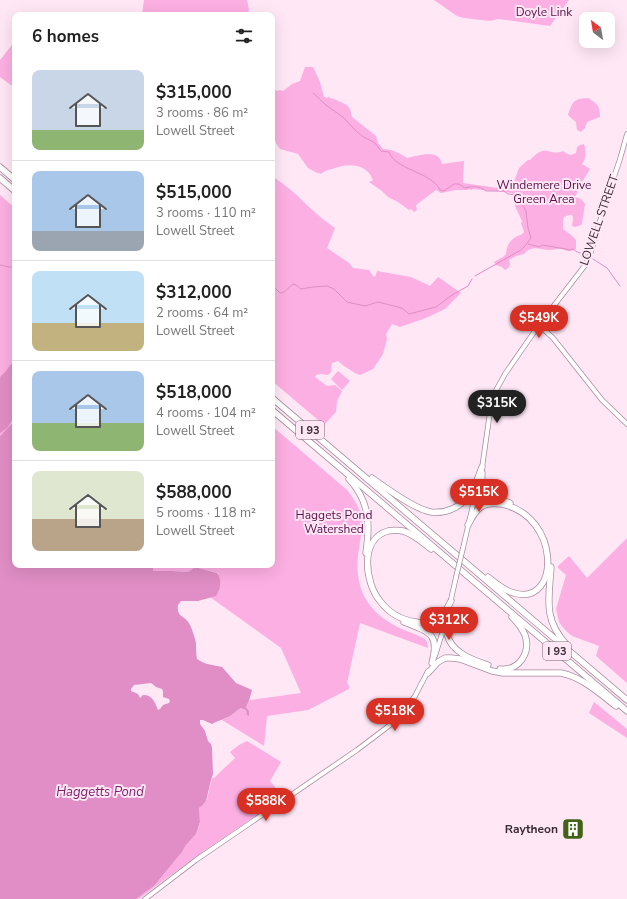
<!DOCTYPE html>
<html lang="en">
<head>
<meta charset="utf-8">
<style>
	body { margin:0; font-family:"Nunito Sans",sans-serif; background:#f2f2f2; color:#222; height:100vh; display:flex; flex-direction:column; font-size:15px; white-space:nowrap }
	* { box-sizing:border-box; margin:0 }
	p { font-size:13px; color:#767676 }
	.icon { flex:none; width:22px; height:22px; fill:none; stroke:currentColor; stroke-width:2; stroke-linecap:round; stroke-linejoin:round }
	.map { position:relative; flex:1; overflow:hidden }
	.panel { position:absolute; left:12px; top:12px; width:263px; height:556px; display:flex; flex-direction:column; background:#fff; border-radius:8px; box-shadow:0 4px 16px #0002 }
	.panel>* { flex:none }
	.needle { width:26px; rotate:329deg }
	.controls { position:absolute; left:579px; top:12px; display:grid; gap:8px }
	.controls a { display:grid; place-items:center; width:36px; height:36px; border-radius:8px; background:#fff; box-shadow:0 4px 16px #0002; font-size:20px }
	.price { position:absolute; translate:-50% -34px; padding:0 9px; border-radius:14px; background:#d93025; color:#fff; font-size:13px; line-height:26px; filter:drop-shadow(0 1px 2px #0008) }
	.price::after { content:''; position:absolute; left:50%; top:24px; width:12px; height:9px; margin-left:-6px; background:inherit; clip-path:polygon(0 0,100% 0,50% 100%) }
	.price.current { background:#222; color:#fff }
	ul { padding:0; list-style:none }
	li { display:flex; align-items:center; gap:12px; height:100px; padding:0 20px }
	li+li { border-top:1px solid #e0e0e0 }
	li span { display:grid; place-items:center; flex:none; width:112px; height:80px; border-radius:8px; color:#555 }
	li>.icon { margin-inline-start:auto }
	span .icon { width:48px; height:48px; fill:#fffc; stroke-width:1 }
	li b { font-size:17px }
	h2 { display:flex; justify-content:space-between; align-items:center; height:48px; padding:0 20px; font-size:17px }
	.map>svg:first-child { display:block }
	.green { fill:#fcafe2 }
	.water { fill:#e08ec5; fill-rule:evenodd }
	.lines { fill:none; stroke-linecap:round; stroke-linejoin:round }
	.stream { stroke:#e08ec5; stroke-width:1 }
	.secondary-casing { stroke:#a78c9d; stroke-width:5.5 }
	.motorway-casing { stroke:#a78c9d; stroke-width:7 }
	.secondary { stroke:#fff; stroke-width:4 }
	.motorway { stroke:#fff; stroke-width:5.5 }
	.secondary-bridge-casing { stroke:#a78c9d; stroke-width:5.5; stroke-linecap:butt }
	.secondary-bridge { stroke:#fff; stroke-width:4 }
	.labels { text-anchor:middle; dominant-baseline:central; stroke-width:4; stroke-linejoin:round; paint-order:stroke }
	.shield { fill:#ffe7f6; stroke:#74656e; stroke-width:1 }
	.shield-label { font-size:11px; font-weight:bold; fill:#382d34 }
	.park-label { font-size:12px; fill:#581046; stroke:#ffe7f6 }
	.street-label { font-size:12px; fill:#382d34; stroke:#ffe7f6 }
	.poi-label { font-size:12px; font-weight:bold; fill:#382d34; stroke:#ffe7f6; text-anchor:end }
	.water-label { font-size:13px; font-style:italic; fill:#7e1f66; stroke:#ffe7f6 }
</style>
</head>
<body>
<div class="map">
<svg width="627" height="899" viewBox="0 0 627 899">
	<rect width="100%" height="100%" fill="#ffe7f6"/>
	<g class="green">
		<path d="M144,0H247L249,10L247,15H142Z"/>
		<path d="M434,0H569L550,26L498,19L490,21L464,18L457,16Z"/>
		<path d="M15,41V88L0,77V60Z"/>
		<path d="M305,67H313L320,82L324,97L328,98L329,96L330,98L334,99L347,105L350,109L352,117L376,136L378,143L383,149C392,149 399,153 407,158C417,156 439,148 442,164L464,161L463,183L511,190L519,168L528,160H530C547,142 548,157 563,151C568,155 570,156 576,153L577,147L580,145L584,144C586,151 587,157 582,164L590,169L582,182L575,197L581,199L585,204L582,223L581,225L575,227L572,226L573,218L572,215H569L564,217L563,220V229L571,235L576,240V249C575,250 570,251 569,251C566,251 563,249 560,249C556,249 552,250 548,250C539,249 531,245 524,254L516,256L509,260C511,264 510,268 505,270L502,267L496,265L494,262L503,257L506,254C507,246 509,241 516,237C520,235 522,235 524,232L521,223L522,221L515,206V201L512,193L473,189L471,190L468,189V190H456L441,193L436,190L416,205L417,210L414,212L411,209L409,210L398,202L388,197L382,191L369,182L373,180C366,163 348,163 332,169C328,170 324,171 321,174L319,173H317L308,168L298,154L280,149L276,143L273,134L274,131L272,129V87L277,91L280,90L283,91L292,84L300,81Z"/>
		<path d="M588,98C597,104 600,105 600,117L587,122L585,128L581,132L577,130L576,122L571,118L568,115C573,101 573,99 588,98Z"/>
		<path d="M272,176C296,191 312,213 335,228L327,248L349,263L353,268L369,270L373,276L375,277L377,271L411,277L430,286L438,277L461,293L445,309L426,318L400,327L392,324L386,334L387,339L383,354L373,369L360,375L355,373L344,366L338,361L332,363L331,372L328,375L321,374L316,375L315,377L327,386L335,385L342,391L337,401L336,412L324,425L272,381Z"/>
		<path d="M0,195L15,208V420L0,436Z"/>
		<path d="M338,371L350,381L342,390L331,379Z"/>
		<path d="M272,426L347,490C354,499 360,508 362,519C363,530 360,539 359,549C356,564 357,580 363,594C372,613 388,623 406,631C412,633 418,635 423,638C427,640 428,644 428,648L360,623L347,683L349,686V689L308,710L267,716L264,746L222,720C226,718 229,717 232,715C238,711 240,704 247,711H249L246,707L250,700L301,693L281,648L210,597L216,595L219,591L218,573L195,567L188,572L172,571H153V565H272Z"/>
		<path d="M627,538V683L596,656L599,646L572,636L565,630L559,622L556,609L566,575L558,568V566L569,556L587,578Z"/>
		<path d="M594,702L627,729V738L589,713Z"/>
		<path d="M247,741L281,762L270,781L283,797L194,858L144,895L139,899H136L154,886L182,852L186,845L196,834L200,823L199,808L204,804L207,799L212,778H214L235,758L230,752L239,745Z"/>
	</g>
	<g class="water">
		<path d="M11,364H15V416L7,428L0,433V377L6,371Z"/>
		<path d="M15,420V565H153V571H172L188,572L195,567L217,573C222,579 221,589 216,596L198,601H181L178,605C176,618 185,615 190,625C192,629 195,638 196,643C196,648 196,654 197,659L202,662L207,664L222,667L236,683L252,690L249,701L246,707L249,711V716L247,715L246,710L241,708C237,710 236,712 233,714C227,719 218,720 212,724L203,720H200V724L205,731L208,741L211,744L212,748L213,774L211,780L206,801L203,805L199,808L200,822L196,834L186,845L182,852L154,886L136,899H0V436ZM151,683L156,687L162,689L163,691V697L169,699L170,701L169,703L163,705L160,709L158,710C155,703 153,695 143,695L140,698L138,694L131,691V689L134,685Z"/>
	</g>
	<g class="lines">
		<g class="stream">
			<path d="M313,93L326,105L344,118L355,130L362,136L375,143L381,151L389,152C395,170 432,172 440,190L444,191L454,184H459L465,188C473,186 480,186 486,191H504L508,194L517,195L526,211L528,228L531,238L525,246L521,250L475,276"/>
			<path d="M528,244L540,247L542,245L566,249L569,250L573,249C577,253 581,253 586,255"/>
			<path d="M593,259L607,268L620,286"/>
			<path d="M0,265L9,267H15"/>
			<path d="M272,288L274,287L280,293L284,292L293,284L296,285L301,289L313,287L327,286L334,289L347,302L365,306L378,302L402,308L409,314L436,307L452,295L468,286L472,279"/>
		</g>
		<g class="secondary-casing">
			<g id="secondary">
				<path d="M539,325L553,338L602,400L627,424"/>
				<path d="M482,468L490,412L494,394L505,374L539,325L586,264L591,252L604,207L620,159L627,134"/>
				<path d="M463,548L478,483"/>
				<path d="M450,604L456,577"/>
				<path d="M435,656L445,624"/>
				<path d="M145,899L196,860L357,750L394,722L399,717L415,696L428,671"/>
			</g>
		</g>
		<g class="motorway-casing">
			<g id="motorway">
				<path d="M0,167L15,180"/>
				<path d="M0,178L15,191"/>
				<path d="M272,398L627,700"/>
				<path d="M272,410L627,711"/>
				<path d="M482,473C481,484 484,491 493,496"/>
				<path d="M372,478C386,488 414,509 431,512C446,514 461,507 469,495C476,487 478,477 482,467"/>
				<path d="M349,479C370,502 370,524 366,553"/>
				<path d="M475,497C487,493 499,499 510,503"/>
				<path d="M468,525C476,509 482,501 501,504C561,515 561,607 514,593C504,591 496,583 488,577"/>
				<path d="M431,549C423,543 414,534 403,531C398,530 393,530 388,531C359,539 365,583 380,601C389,613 401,620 416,622C436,626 443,617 451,601"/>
				<path d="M551,567C549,598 543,619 566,644"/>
				<path d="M448,613C447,620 446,627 447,634C451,652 472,660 488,665"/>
				<path d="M404,622C429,632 440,633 432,663"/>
				<path d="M500,669C519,671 531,653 525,635C522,628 517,622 512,617"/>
				<path d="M428,673L438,662L445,658H451L460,659L492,671L503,673H561C582,677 599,693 616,706"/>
			</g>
		</g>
		<use href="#secondary" class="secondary"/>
		<use href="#motorway" class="motorway"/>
		<g class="secondary-bridge-casing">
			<path id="secondary-bridge" d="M456,577L463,548"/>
		</g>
		<use href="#secondary-bridge" class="secondary-bridge"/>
	</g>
	<defs>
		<g id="building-square" transform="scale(1.15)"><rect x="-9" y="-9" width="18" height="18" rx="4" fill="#426217" stroke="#ffe7f6"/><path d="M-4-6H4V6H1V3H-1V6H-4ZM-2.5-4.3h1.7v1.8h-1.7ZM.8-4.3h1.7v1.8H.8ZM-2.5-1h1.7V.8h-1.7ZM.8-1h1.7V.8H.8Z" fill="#fff"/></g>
	</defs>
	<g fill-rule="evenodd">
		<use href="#building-square" x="573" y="829"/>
	</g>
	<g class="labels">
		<g class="shield">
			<rect x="296" y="421" width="28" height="18" rx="3"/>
			<rect x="543" y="642" width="28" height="18" rx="3"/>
		</g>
		<g class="shield-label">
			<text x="310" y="430">I 93</text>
			<text x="557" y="651">I 93</text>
		</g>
		<g class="park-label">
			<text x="544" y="12">Doyle Link</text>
			<text x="544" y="185">Windemere Drive<tspan x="544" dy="14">Green Area</tspan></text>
			<text x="334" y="515">Haggets Pond<tspan x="334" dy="14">Watershed</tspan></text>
		</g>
		<g class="street-label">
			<text transform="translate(599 220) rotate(-71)">LOWELL STREET</text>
		</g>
		<g class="poi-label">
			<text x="558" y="829">Raytheon</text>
		</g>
		<g class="water-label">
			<text x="100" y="792">Haggetts Pond</text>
		</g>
	</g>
</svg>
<div class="controls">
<a><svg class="needle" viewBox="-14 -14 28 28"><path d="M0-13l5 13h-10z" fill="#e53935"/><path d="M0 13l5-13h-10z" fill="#767676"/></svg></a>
</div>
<b class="price" style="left:539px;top:339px">$549K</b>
<b class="price current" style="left:497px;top:424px">$315K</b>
<b class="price" style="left:479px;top:513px">$515K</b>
<b class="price" style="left:449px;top:641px">$312K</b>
<b class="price" style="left:395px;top:732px">$518K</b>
<b class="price" style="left:266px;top:822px">$588K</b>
<section class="panel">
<h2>6 homes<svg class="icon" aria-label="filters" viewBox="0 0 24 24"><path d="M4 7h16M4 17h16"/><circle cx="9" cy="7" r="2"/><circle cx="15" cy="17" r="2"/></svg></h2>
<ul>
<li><span style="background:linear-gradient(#c9d6e8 75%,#8fb573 0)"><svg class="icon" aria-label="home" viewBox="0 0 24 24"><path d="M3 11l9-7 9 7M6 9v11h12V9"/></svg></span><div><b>$315,000</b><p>3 rooms · 86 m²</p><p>Lowell Street</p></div></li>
<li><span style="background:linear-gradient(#a9c7e8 75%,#9aa5b1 0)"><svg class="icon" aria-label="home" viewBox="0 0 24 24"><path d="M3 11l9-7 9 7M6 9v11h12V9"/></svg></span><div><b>$515,000</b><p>3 rooms · 110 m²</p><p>Lowell Street</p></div></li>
<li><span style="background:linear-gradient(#bfe0f5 65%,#c2b280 0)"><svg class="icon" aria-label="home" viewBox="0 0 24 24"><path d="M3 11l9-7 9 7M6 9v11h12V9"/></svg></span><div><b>$312,000</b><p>2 rooms · 64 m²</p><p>Lowell Street</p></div></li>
<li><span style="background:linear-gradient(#a9c7e8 65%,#8fb573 0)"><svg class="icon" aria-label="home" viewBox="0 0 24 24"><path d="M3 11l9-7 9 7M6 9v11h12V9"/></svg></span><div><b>$518,000</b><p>4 rooms · 104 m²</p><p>Lowell Street</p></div></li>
<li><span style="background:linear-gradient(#dfe7d0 60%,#b9a48a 0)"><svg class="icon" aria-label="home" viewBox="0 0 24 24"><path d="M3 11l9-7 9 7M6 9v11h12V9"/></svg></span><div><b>$588,000</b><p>5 rooms · 118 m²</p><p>Lowell Street</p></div></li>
</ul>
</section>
</div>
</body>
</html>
